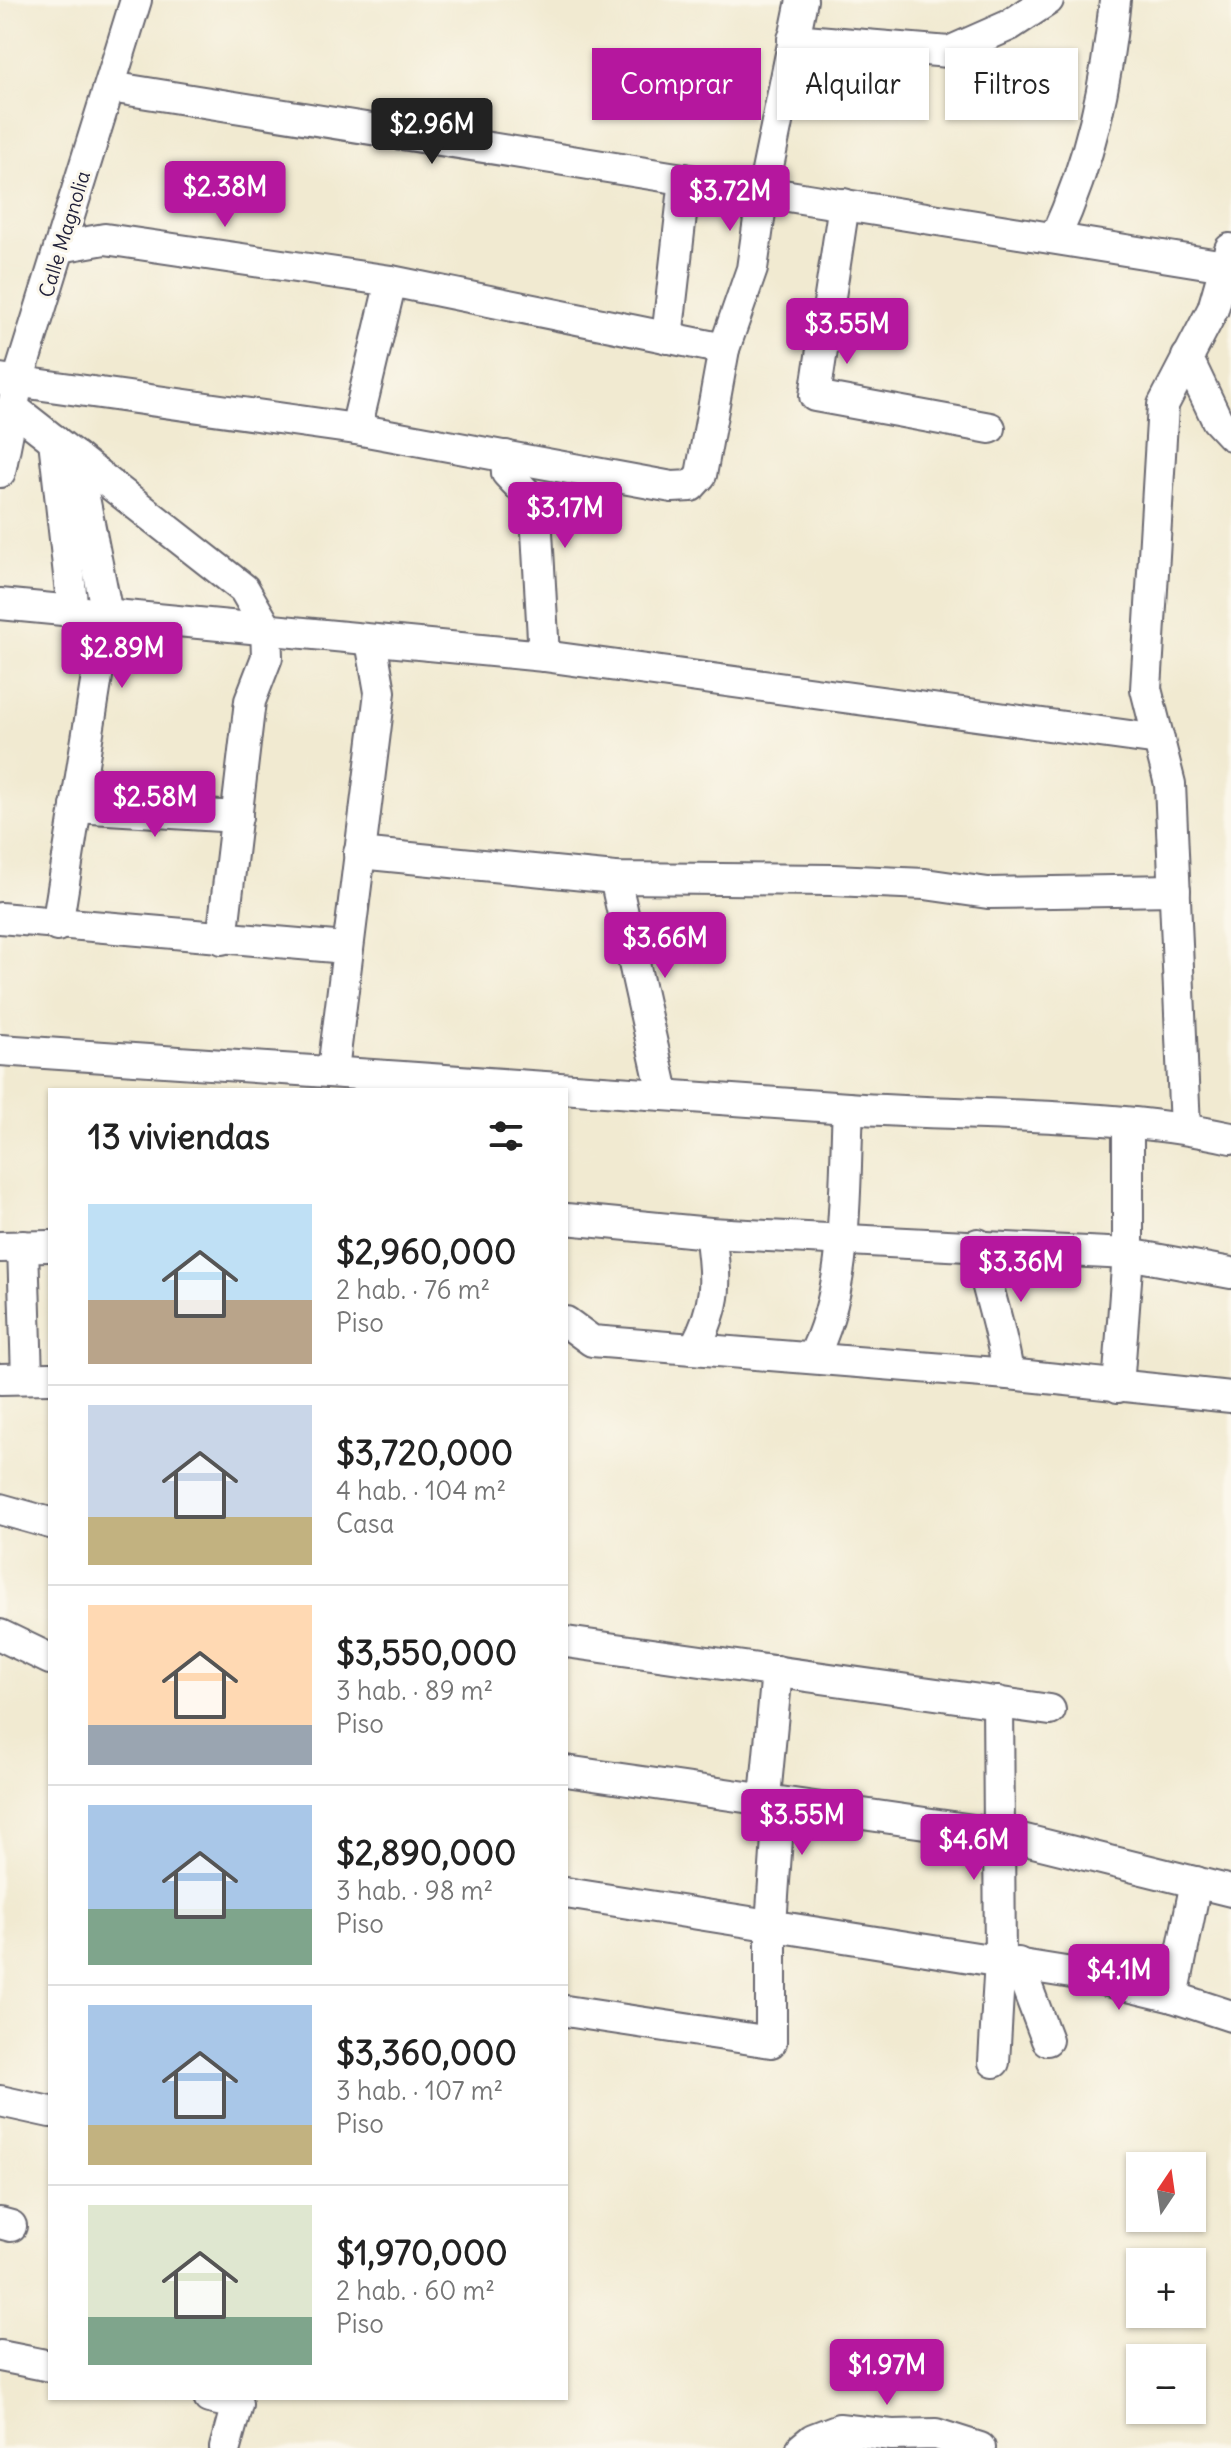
<!DOCTYPE html>
<html lang="es">
<head>
<meta charset="utf-8">
<style>
	body { margin:0; font-family:Delius,sans-serif; background:#f6f6f6; color:#222; height:100vh; display:flex; flex-direction:column; font-size:30px; white-space:nowrap }
	* { box-sizing:border-box; margin:0 }
	p { font-size:26px; color:#767676 }
	.icon { flex:none; width:44px; height:44px; fill:none; stroke:currentColor; stroke-width:2; stroke-linecap:round; stroke-linejoin:round }
	.map { position:relative; flex:1; overflow:hidden }
	.panel { position:absolute; left:48px; top:1088px; width:520px; height:1312px; display:flex; flex-direction:column; background:#fff; border-radius:0px; box-shadow:0 2px 6px #0004 }
	.panel>* { flex:none }
	.banner { position:absolute; left:592px; top:48px; width:518px; height:72px; display:flex; gap:16px }
	.needle { width:52px; rotate:13deg }
	.controls { position:absolute; left:1126px; top:2152px; display:grid; gap:16px }
	.controls a { display:grid; place-items:center; width:80px; height:80px; border-radius:0px; background:#fff; box-shadow:0 2px 6px #0004; font-size:40px }
	.price { position:absolute; translate:-50% -68px; padding:0 18px; border-radius:8px; background:#b5179e; color:#fff; font-size:26px; line-height:52px; filter:drop-shadow(0 2px 4px #0008) }
	.price::after { content:''; position:absolute; left:50%; top:48px; width:24px; height:18px; margin-left:-12px; background:inherit; clip-path:polygon(0 0,100% 0,50% 100%) }
	.price.current { background:#222; color:#fff }
	ul { padding:0; list-style:none }
	li { display:flex; align-items:center; gap:24px; height:200px; padding:0 40px }
	li+li { border-top:2px solid #e0e0e0 }
	li span { display:grid; place-items:center; flex:none; width:224px; height:160px; border-radius:0px; color:#555 }
	li>.icon { margin-inline-start:auto }
	span .icon { width:96px; height:96px; fill:#fffc; stroke-width:1 }
	li b { font-size:34px }
	h2 { display:flex; justify-content:space-between; align-items:center; height:96px; padding:0 40px; font-size:34px }
	.tag { padding:0 28px; border-radius:0px; background:#fff; box-shadow:0 2px 6px #0004; font-size:28px; line-height:72px }
	.tag.current { background:#b5179e; color:#fff }
	.map>svg:first-child { display:block }
	.lines { fill:none; stroke-linecap:round; stroke-linejoin:round }
	.minor-casing { stroke:#6a6870; stroke-width:34 }
	.minor { stroke:#fff; stroke-width:30 }
	.labels { text-anchor:middle; dominant-baseline:central; stroke-width:6; stroke-linejoin:round; paint-order:stroke }
	.street-label { font-size:20px; fill:#22223b; stroke:#fbf7ec }
</style>
</head>
<body>
<div class="map">
<svg width="1231" height="2448" viewBox="0 0 1231 2448">
	<rect width="100%" height="100%" fill="#fbf7ec"/>
	<filter id="ink" filterUnits="userSpaceOnUse"><feTurbulence type="fractalNoise" baseFrequency=".0125" numOctaves="2"/><feDisplacementMap in="SourceGraphic" scale="16" xChannelSelector="R" yChannelSelector="G"/><feConvolveMatrix kernelMatrix="1 2 1 2 8 2 1 2 1" color-interpolation-filters="sRGB"/></filter>
	<filter id="wash" filterUnits="userSpaceOnUse"><feTurbulence type="fractalNoise" baseFrequency=".006" numOctaves="4" result="noise"/><feDisplacementMap in="SourceGraphic" scale="32" xChannelSelector="R" yChannelSelector="G"/><feGaussianBlur stdDeviation="1.8" result="paint"/><feColorMatrix in="noise" values="0 0 0 0 0 0 0 0 0 0 0 0 0 0 0 0 0 1.4 0 .05"/><feComposite in="paint" operator="in"/></filter>
	<g filter="url(#wash)">
		<rect width="100%" height="100%" fill="#f1ead1"/>
	</g>
	<g filter="url(#ink)">
		<g class="lines">
			<g class="minor-casing">
				<g id="minor">
					<path d="M793,39L949,52L1010,25L1048,0"/>
					<path d="M110,87L1225,266"/>
					<path d="M844,204L815,396L990,428"/>
					<path d="M1055,238C1090,162 1107,84 1115,0"/>
					<path d="M60,247L105,239L391,281L724,349"/>
					<path d="M667,338L685,179"/>
					<path d="M1187,357L1217,420L1231,435"/>
					<path d="M0,379L356,429L672,487L691,486L701,475L724,349L752,269L763,191L802,0"/>
					<path d="M13,408L244,589L266,627L267,657L250,701L222,939"/>
					<path d="M356,429L391,281"/>
					<path d="M54,440L73,611"/>
					<path d="M506,456L507,473L526,493L536,514L544,656"/>
					<path d="M0,472L18,381L136,0"/>
					<path d="M0,604L544,656L1159,740"/>
					<path d="M76,807L237,817"/>
					<path d="M359,853L615,878L833,880L925,884L988,893L1175,890"/>
					<path d="M615,878L663,1093"/>
					<path d="M0,918L346,948"/>
					<path d="M57,926L107,614L76,457"/>
					<path d="M0,1050C283,1067 565,1090 848,1108C975,1117 1107,1111 1231,1138"/>
					<path d="M333,1070L380,692L371,641"/>
					<path d="M1185,1128L1170,784L1146,689L1163,405L1213,309L1230,249"/>
					<path d="M566,1219L710,1233L1128,1254L1231,1273"/>
					<path d="M978,1244C986,1288 1002,1329 1008,1374"/>
					<path d="M23,1246L27,1378"/>
					<path d="M0,1247L50,1246"/>
					<path d="M566,1322L592,1341L1008,1374L1231,1397"/>
					<path d="M695,1347C718,1304 717,1280 710,1233"/>
					<path d="M812,1358C849,1291 844,1185 848,1108"/>
					<path d="M0,1379L50,1378"/>
					<path d="M1118,1387L1128,1254V1123"/>
					<path d="M0,1509L50,1523"/>
					<path d="M0,1635L50,1659"/>
					<path d="M566,1642L1050,1710"/>
					<path d="M566,1771L1001,1834L1231,1891"/>
					<path d="M566,1893L1078,1974L1173,1997L1231,2016"/>
					<path d="M1018,1963L1047,2040"/>
					<path d="M1173,1997L1196,1882"/>
					<path d="M566,2011L771,2042V1925L777,1838L765,1797L777,1671"/>
					<path d="M994,2062L1000,1960L998,1702"/>
					<path d="M0,2101L50,2112"/>
					<path d="M0,2223L11,2226"/>
					<path d="M0,2356L50,2366"/>
					<path d="M209,2398L237,2404L225,2448"/>
					<path d="M802,2448L813,2439L839,2429L892,2435L936,2434L980,2448"/>
				</g>
			</g>
			<use href="#minor" class="minor"/>
		</g>
	</g>
	<g class="labels">
		<g class="street-label">
			<text transform="translate(64 234) rotate(-73)">Calle Magnolia</text>
		</g>
	</g>
</svg>
<div class="controls">
<a><svg class="needle" viewBox="-14 -14 28 28"><path d="M0-13l5 13h-10z" fill="#e53935"/><path d="M0 13l5-13h-10z" fill="#767676"/></svg></a>
<a>+</a>
<a>−</a>
</div>
<b class="price current" style="left:432px;top:166px">$2.96M</b>
<b class="price" style="left:225px;top:229px">$2.38M</b>
<b class="price" style="left:730px;top:233px">$3.72M</b>
<b class="price" style="left:847px;top:366px">$3.55M</b>
<b class="price" style="left:565px;top:550px">$3.17M</b>
<b class="price" style="left:122px;top:690px">$2.89M</b>
<b class="price" style="left:155px;top:839px">$2.58M</b>
<b class="price" style="left:665px;top:980px">$3.66M</b>
<b class="price" style="left:1021px;top:1304px">$3.36M</b>
<b class="price" style="left:802px;top:1857px">$3.55M</b>
<b class="price" style="left:974px;top:1882px">$4.6M</b>
<b class="price" style="left:1119px;top:2012px">$4.1M</b>
<b class="price" style="left:887px;top:2407px">$1.97M</b>
<div class="banner">
<a class="tag current">Comprar</a>
<a class="tag">Alquilar</a>
<a class="tag">Filtros</a>
</div>
<section class="panel">
<h2>13 viviendas<svg class="icon" aria-label="filters" viewBox="0 0 24 24"><path d="M4 7h16M4 17h16"/><circle cx="9" cy="7" r="2"/><circle cx="15" cy="17" r="2"/></svg></h2>
<ul>
<li><span style="background:linear-gradient(#bfe0f5 60%,#b9a48a 0)"><svg class="icon" aria-label="home" viewBox="0 0 24 24"><path d="M3 11l9-7 9 7M6 9v11h12V9"/></svg></span><div><b>$2,960,000</b><p>2 hab. · 76 m²</p><p>Piso</p></div></li>
<li><span style="background:linear-gradient(#c9d6e8 70%,#c2b280 0)"><svg class="icon" aria-label="home" viewBox="0 0 24 24"><path d="M3 11l9-7 9 7M6 9v11h12V9"/></svg></span><div><b>$3,720,000</b><p>4 hab. · 104 m²</p><p>Casa</p></div></li>
<li><span style="background:linear-gradient(#ffd9b3 75%,#9aa5b1 0)"><svg class="icon" aria-label="home" viewBox="0 0 24 24"><path d="M3 11l9-7 9 7M6 9v11h12V9"/></svg></span><div><b>$3,550,000</b><p>3 hab. · 89 m²</p><p>Piso</p></div></li>
<li><span style="background:linear-gradient(#a9c7e8 65%,#7fa58c 0)"><svg class="icon" aria-label="home" viewBox="0 0 24 24"><path d="M3 11l9-7 9 7M6 9v11h12V9"/></svg></span><div><b>$2,890,000</b><p>3 hab. · 98 m²</p><p>Piso</p></div></li>
<li><span style="background:linear-gradient(#a9c7e8 75%,#c2b280 0)"><svg class="icon" aria-label="home" viewBox="0 0 24 24"><path d="M3 11l9-7 9 7M6 9v11h12V9"/></svg></span><div><b>$3,360,000</b><p>3 hab. · 107 m²</p><p>Piso</p></div></li>
<li><span style="background:linear-gradient(#dfe7d0 70%,#7fa58c 0)"><svg class="icon" aria-label="home" viewBox="0 0 24 24"><path d="M3 11l9-7 9 7M6 9v11h12V9"/></svg></span><div><b>$1,970,000</b><p>2 hab. · 60 m²</p><p>Piso</p></div></li>
</ul>
</section>
</div>
</body>
</html>
